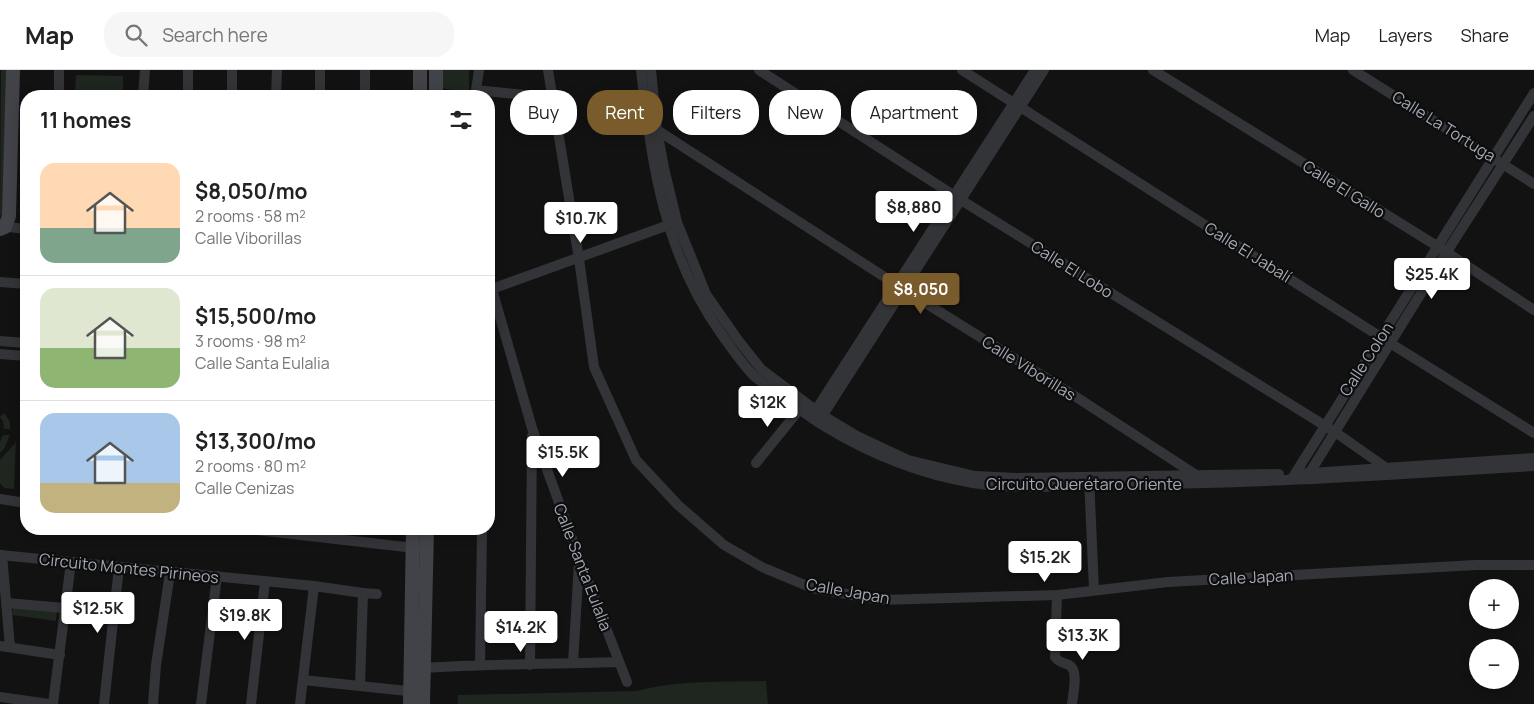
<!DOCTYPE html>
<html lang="en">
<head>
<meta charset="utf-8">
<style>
	body { margin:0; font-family:Manrope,sans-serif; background:#f6f6f6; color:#222; height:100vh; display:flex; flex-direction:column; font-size:19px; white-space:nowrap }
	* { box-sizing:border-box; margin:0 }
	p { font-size:16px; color:#767676 }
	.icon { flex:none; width:28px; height:28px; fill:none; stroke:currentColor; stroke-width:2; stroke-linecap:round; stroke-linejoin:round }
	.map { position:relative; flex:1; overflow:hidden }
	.panel { position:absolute; left:20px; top:20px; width:475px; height:445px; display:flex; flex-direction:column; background:#fff; border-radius:20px; box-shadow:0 2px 12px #0003 }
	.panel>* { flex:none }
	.banner { position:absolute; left:510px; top:20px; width:475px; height:45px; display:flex; gap:10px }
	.fabs { position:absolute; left:1469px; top:509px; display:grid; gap:10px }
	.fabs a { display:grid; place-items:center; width:50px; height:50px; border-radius:50%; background:#fff; box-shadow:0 2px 12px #0003; font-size:25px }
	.price { position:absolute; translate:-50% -42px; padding:0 11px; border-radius:5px; background:#fff; color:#222; font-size:16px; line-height:32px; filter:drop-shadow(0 1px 2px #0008) }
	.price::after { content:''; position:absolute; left:50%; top:30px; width:15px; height:11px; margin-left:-8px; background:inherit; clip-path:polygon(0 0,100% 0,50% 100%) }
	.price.current { background:#7a5b2b; color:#fff }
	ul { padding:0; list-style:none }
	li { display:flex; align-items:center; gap:15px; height:125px; padding:0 20px }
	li+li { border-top:1px solid #e0e0e0 }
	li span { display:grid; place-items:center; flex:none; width:140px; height:100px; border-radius:15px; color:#555 }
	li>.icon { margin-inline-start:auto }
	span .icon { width:60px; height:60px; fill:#fffc; stroke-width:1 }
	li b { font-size:21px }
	h2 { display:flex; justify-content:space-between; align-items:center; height:60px; padding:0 20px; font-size:21px }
	.tag { padding:0 18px; border-radius:20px; background:#fff; box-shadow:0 2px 12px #0003; font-size:18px; line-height:45px }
	.tag.current { background:#7a5b2b; color:#fff }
	header { display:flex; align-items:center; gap:30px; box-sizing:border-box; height:70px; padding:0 25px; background:#fff; border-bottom:1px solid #e0e0e0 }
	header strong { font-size:24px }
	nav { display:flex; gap:28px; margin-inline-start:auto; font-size:18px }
	.search { width:350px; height:45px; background:#f6f6f6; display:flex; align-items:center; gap:12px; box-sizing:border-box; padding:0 18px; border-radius:20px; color:#767676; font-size:19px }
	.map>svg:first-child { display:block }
	.green { fill:#1e261f }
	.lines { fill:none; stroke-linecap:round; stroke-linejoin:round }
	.street { stroke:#333438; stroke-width:10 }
	.secondary { stroke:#414348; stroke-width:14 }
	.labels { text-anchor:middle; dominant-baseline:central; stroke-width:4.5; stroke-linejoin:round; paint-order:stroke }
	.street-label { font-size:16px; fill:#a4a9b3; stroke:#0d0d0e }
</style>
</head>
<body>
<header>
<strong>Map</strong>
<div class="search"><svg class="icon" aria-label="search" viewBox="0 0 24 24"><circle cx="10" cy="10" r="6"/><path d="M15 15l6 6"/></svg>Search here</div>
<nav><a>Map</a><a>Layers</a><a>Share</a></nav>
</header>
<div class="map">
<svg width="1534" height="634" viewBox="0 0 1534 634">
	<rect width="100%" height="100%" fill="#121213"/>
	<g class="green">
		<path d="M1,0H7L4,146L0,145Z"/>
		<path d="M441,0H469V23L441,18Z"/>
		<path d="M76,5L123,6V26H75Z"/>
		<path d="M4,343L10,352V359H4L3,351L0,347Z"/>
		<path d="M3,365H10L4,379L0,383V372Z"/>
		<path d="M16,372L14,419L4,418L0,413V390Z"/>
		<path d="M13,537L57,541L56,551L12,545Z"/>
		<path d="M766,611L768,634H458V625L637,621C678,610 724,612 766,611Z"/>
	</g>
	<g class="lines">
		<g class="street">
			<path d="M479,0L476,20L554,28"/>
			<path d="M548,0L579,189L594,297L636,390L678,435L724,475L762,497L812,518L881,530L1057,525L1168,512L1476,495H1534"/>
			<path d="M641,0C651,95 665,186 722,265C732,279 742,294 754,306C761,312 769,317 777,323C792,334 808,346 824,356C870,384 919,404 973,413C1022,421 1077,414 1127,414C1263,414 1399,404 1534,396"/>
			<path d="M651,0L657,60L664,98L677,152L706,224L738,270L761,299L822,345L857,366L908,390L975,406L1017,408L1279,404"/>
			<path d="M759,0L961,130L1335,362L1385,397"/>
			<path d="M962,0L1390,273L1534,363"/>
			<path d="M1153,0L1437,176L1534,240"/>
			<path d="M1353,0L1534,114"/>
			<path d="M59,26V0"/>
			<path d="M143,26L145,0"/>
			<path d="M188,26V0"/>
			<path d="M232,26V0"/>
			<path d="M276,26L277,0"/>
			<path d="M320,26V0"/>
			<path d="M365,26V0"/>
			<path d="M654,58L903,219L1067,321L1196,405"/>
			<path d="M0,156L26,159"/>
			<path d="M489,209L532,358L579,488L627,612"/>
			<path d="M0,212L26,214"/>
			<path d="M489,220L674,153"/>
			<path d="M0,271L26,273"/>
			<path d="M0,284L26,286"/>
			<path d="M812,346L1035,0"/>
			<path d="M819,351L1044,0"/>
			<path d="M756,393L803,335"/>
			<path d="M1296,404L1534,388"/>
			<path d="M1089,407L1094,520"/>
			<path d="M1293,407L1534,23"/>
			<path d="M1307,407L1446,183L1534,46"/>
			<path d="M0,429L26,433"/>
			<path d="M247,459L406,477H418"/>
			<path d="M0,485L314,516L363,523L377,524"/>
			<path d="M2,485L10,577"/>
			<path d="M1057,525L1055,587C1059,593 1063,592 1069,595C1079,600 1073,624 1072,634"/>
			<path d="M6,533L65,538"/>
			<path d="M0,576L60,585"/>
			<path d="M573,593L579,492"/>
			<path d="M480,595L482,459"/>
			<path d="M530,595L532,366"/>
			<path d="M424,598C489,594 554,594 619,592"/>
			<path d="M303,610L417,622"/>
			<path d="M360,616L363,523"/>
			<path d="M0,627L49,634"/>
			<path d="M53,634L71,492"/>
			<path d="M104,634L119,497"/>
			<path d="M153,634L156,595L170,503"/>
			<path d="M201,634L217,506"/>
			<path d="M251,634L265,512"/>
			<path d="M300,634L314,516"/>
		</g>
		<g class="secondary">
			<path d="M420,26V0"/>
			<path d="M436,26V0"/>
			<path d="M0,159L5,157L9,146L13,0"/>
			<path d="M410,634L413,459"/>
			<path d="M423,634L427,459"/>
		</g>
	</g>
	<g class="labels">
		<g class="street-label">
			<text transform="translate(1444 56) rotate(32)">Calle La Tortuga</text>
			<text transform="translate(1344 119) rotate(32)">Calle El Gallo</text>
			<text transform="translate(1248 182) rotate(32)">Calle El Jabalí</text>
			<text transform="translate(1072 199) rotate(32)">Calle El Lobo</text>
			<text transform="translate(1366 289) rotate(-57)">Calle Colon</text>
			<text transform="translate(1029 298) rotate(32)">Calle Viborillas</text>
			<text x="1084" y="414">Circuito Querétaro Oriente</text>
			<text transform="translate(583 497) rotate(69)">Calle Santa Eulalia</text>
			<text transform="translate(129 498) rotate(6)">Circuito Montes Pirineos</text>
			<text transform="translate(1251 507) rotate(-3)">Calle Japan</text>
			<text transform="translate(848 521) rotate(10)">Calle Japan</text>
		</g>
	</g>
</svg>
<div class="fabs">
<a>+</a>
<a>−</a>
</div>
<b class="price" style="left:914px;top:163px">$8,880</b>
<b class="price" style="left:581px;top:174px">$10.7K</b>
<b class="price" style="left:1432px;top:230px">$25.4K</b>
<b class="price current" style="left:921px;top:245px">$8,050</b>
<b class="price" style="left:768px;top:358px">$12K</b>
<b class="price" style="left:563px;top:408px">$15.5K</b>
<b class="price" style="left:1045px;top:513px">$15.2K</b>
<b class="price" style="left:98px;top:564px">$12.5K</b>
<b class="price" style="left:245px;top:571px">$19.8K</b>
<b class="price" style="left:521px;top:583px">$14.2K</b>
<b class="price" style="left:1083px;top:591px">$13.3K</b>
<div class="banner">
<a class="tag">Buy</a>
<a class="tag current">Rent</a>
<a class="tag">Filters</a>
<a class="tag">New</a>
<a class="tag">Apartment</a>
</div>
<section class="panel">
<h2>11 homes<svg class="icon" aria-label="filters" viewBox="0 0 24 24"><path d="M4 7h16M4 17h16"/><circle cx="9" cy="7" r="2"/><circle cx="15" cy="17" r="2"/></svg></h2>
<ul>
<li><span style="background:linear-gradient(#ffd9b3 65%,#7fa58c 0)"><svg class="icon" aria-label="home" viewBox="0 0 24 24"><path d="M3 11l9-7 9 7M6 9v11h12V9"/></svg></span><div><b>$8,050/mo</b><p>2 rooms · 58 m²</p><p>Calle Viborillas</p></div></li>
<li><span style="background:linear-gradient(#dfe7d0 60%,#8fb573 0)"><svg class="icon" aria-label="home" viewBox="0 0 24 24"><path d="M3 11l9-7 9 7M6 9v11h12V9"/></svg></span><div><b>$15,500/mo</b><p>3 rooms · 98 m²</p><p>Calle Santa Eulalia</p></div></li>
<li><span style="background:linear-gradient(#a9c7e8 70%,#c2b280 0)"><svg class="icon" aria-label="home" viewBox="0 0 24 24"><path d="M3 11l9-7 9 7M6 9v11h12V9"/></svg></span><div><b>$13,300/mo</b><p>2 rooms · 80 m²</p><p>Calle Cenizas</p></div></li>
</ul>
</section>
</div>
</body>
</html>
